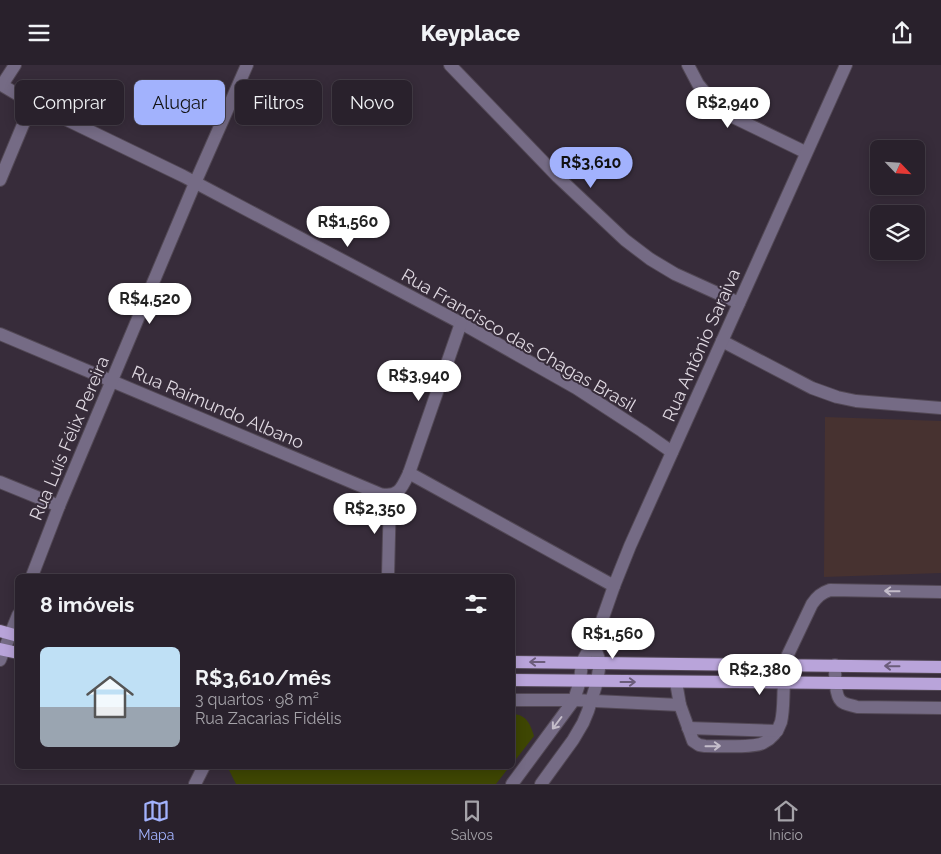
<!DOCTYPE html>
<html lang="pt">
<head>
<meta charset="utf-8">
<style>
	body { margin:0; font-family:Raleway,sans-serif; background:#352e38; color:#f1f3f6; height:100vh; display:flex; flex-direction:column; font-size:19px; white-space:nowrap }
	* { box-sizing:border-box; margin:0 }
	p { font-size:16px; color:#a5a3a9 }
	.icon { flex:none; width:28px; height:28px; fill:none; stroke:currentColor; stroke-width:2; stroke-linecap:round; stroke-linejoin:round }
	.map { position:relative; flex:1; overflow:hidden }
	.sheet { position:absolute; left:15px; top:509px; width:500px; height:195px; display:flex; flex-direction:column; background:#29212c; border-radius:8px; box-shadow:0 2px 12px #0003,0 0 0 1px #453e48 }
	.sheet>* { flex:none }
	.top-card { position:absolute; left:15px; top:15px; width:500px; height:45px; display:flex; gap:10px }
	.needle { width:32px; rotate:115deg }
	.controls { position:absolute; left:870px; top:75px; display:grid; gap:10px }
	.controls a { display:grid; place-items:center; width:55px; height:55px; border-radius:8px; background:#29212c; box-shadow:0 2px 12px #0003,0 0 0 1px #453e48; font-size:25px }
	.price { position:absolute; translate:-50% -42px; padding:0 11px; border-radius:18px; background:#fff; color:#222; font-size:16px; line-height:32px; filter:drop-shadow(0 1px 2px #0008) }
	.price::after { content:''; position:absolute; left:50%; top:30px; width:15px; height:11px; margin-left:-8px; background:inherit; clip-path:polygon(0 0,100% 0,50% 100%) }
	.price.on { background:#a2b2fd; color:#111 }
	ul { padding:0; list-style:none }
	li { display:flex; align-items:center; gap:15px; height:125px; padding:0 25px }
	li span { display:grid; place-items:center; flex:none; width:140px; height:100px; border-radius:8px; color:#555 }
	li>.icon { margin-inline-start:auto }
	span .icon { width:60px; height:60px; fill:#fffc; stroke-width:1 }
	li b { font-size:21px }
	h2 { display:flex; justify-content:space-between; align-items:center; height:60px; padding:0 25px; font-size:21px }
	.chip { padding:0 18px; border-radius:8px; background:#29212c; box-shadow:0 2px 12px #0003,0 0 0 1px #453e48; font-size:18px; line-height:45px }
	.chip.on { background:#a2b2fd; color:#111 }
	header { display:flex; justify-content:space-between; align-items:center; height:65px; padding:0 25px; background:#29212c; font-size:22px; font-weight:800 }
	.tabs { display:flex; justify-content:space-around; align-items:center; height:70px; border-top:1px solid #453e48; background:#29212c; font-size:14px; color:#a5a3a9 }
	.tabs a { display:grid; justify-items:center; gap:2px }
	.tabs .on { color:#a2b2fd }
	.map>svg:first-child { display:block }
	.education { fill:#473230 }
	.green { fill:#3e4603 }
	.lines { fill:none; stroke-linecap:round; stroke-linejoin:round }
	.minor-casing { stroke:#524855; stroke-width:14 }
	.major-casing { stroke:#524855; stroke-width:14 }
	.minor { stroke:#756b85; stroke-width:12 }
	.major { stroke:#b9a4da; stroke-width:12 }
	.oneway { stroke:#c4bdca }
	.oneway2 { stroke:#6b5c7a }
	.labels { text-anchor:middle; dominant-baseline:central; stroke-width:4; stroke-linejoin:round; paint-order:stroke }
	.street-label { font-size:18px; fill:#dfd8e1; stroke:#372c3a }
</style>
</head>
<body>
<header><svg class="icon" aria-label="menu" viewBox="0 0 24 24"><path d="M4 6h16M4 12h16M4 18h16"/></svg>Keyplace<svg class="icon" aria-label="share" viewBox="0 0 24 24"><path d="M12 15V3M7 8l5-5 5 5M5 13v7h14v-7"/></svg></header>
<div class="map">
<svg width="941" height="719" viewBox="0 0 941 719">
	<rect width="100%" height="100%" fill="#372c3a"/>
	<path class="education" d="M825,352L941,356V508L824,512Z"/>
	<g class="green">
		<path d="M513,649C527,650 530,659 534,671L513,698Z"/>
		<path d="M227,701H510L496,719H236Z"/>
	</g>
	<g class="lines">
		<g class="minor-casing">
			<g id="minor">
				<path d="M450,0L558,112L625,175L650,194L675,209L739,238"/>
				<path d="M688,0L698,19L712,36L731,51L805,87"/>
				<path d="M0,19L32,38L183,111L461,258L576,323L642,366L672,387"/>
				<path d="M2,20L15,0"/>
				<path d="M0,115L32,38"/>
				<path d="M0,269L380,429C398,433 402,423 409,408L461,258"/>
				<path d="M722,276L812,323L837,332L856,336L941,343"/>
				<path d="M409,408L614,521"/>
				<path d="M0,417L59,441"/>
				<path d="M32,511L59,441L195,118L247,0"/>
				<path d="M388,511L390,430"/>
				<path d="M0,595L18,550"/>
				<path d="M783,600L812,539C817,532 821,528 830,525L941,527"/>
				<path d="M835,600C835,609 835,631 841,636C845,640 852,640 857,642L941,643"/>
				<path d="M676,617L680,640L693,676L699,680L705,681C719,681 752,683 763,678C771,674 778,666 781,657C784,645 783,630 784,618"/>
				<path d="M512,635H574L680,640"/>
				<path d="M688,663L777,666"/>
				<path d="M195,719L204,701"/>
				<path d="M512,719L574,635L580,616L582,597L593,577L600,561L614,521L630,481L846,0"/>
				<path d="M541,719L573,675L583,658L588,646L597,617L600,597L593,577"/>
			</g>
		</g>
		<g class="major-casing">
			<g id="major">
				<path d="M0,566L18,571"/>
				<path d="M0,584L18,588"/>
				<path d="M512,597L941,602"/>
				<path d="M512,615L941,619"/>
			</g>
		</g>
		<use href="#minor" class="minor"/>
		<use href="#major" class="major"/>
	</g>
	<defs><path id="oneway-shaft" d="M-6 0H5M1.5-3L5.5 0L1.5 3" fill="none" stroke-width="1.6" stroke-linecap="round" stroke-linejoin="round" transform="scale(1.25)"/></defs>
	<g class="oneway">
		<use href="#oneway-shaft" transform="translate(892 526) rotate(-179)"/>
		<use href="#oneway-shaft" transform="translate(557 658) rotate(127)"/>
		<use href="#oneway-shaft" transform="translate(713 681) rotate(-1)"/>
	</g>
	<g class="oneway2">
		<use href="#oneway-shaft" transform="translate(537 597) rotate(-180)"/>
		<use href="#oneway-shaft" transform="translate(892 601) rotate(-179)"/>
		<use href="#oneway-shaft" transform="translate(628 617)"/>
	</g>
	<g class="labels">
		<g class="street-label">
			<text transform="translate(519 275) rotate(30)">Rua Francisco das Chagas Brasil</text>
			<text transform="translate(701 280) rotate(-66)">Rua Antônio Saraiva</text>
			<text transform="translate(218 342) rotate(23)">Rua Raimundo Albano</text>
			<text transform="translate(69 373) rotate(-67)">Rua Luís Félix Pereira</text>
		</g>
	</g>
</svg>
<div class="controls">
<a><svg class="needle" viewBox="-14 -14 28 28"><path d="M0-13l5 13h-10z" fill="#e53935"/><path d="M0 13l5-13h-10z" fill="#a5a3a9"/></svg></a>
<a><svg class="icon" aria-label="layers" viewBox="0 0 24 24"><path d="M12 4l9 5-9 5-9-5zM3 14l9 5 9-5"/></svg></a>
</div>
<b class="price" style="left:728px;top:64px">R$2,940</b>
<b class="price on" style="left:591px;top:124px">R$3,610</b>
<b class="price" style="left:348px;top:183px">R$1,560</b>
<b class="price" style="left:150px;top:260px">R$4,520</b>
<b class="price" style="left:419px;top:337px">R$3,940</b>
<b class="price" style="left:375px;top:470px">R$2,350</b>
<b class="price" style="left:613px;top:595px">R$1,560</b>
<b class="price" style="left:760px;top:631px">R$2,380</b>
<div class="top-card">
<a class="chip">Comprar</a>
<a class="chip on">Alugar</a>
<a class="chip">Filtros</a>
<a class="chip">Novo</a>
</div>
<section class="sheet">
<h2>8 imóveis<svg class="icon" aria-label="filters" viewBox="0 0 24 24"><path d="M4 7h16M4 17h16"/><circle cx="9" cy="7" r="2"/><circle cx="15" cy="17" r="2"/></svg></h2>
<ul>
<li><span style="background:linear-gradient(#bfe0f5 60%,#9aa5b1 0)"><svg class="icon" aria-label="home" viewBox="0 0 24 24"><path d="M3 11l9-7 9 7M6 9v11h12V9"/></svg></span><div><b>R$3,610/mês</b><p>3 quartos · 98 m²</p><p>Rua Zacarias Fidélis</p></div></li>
</ul>
</section>
</div>
<nav class="tabs">
<a class="on"><svg class="icon" aria-label="map" viewBox="0 0 24 24"><path d="M3 6l6-2 6 2 6-2v14l-6 2-6-2-6 2zM9 4v14M15 6v14"/></svg>Mapa</a>
<a><svg class="icon" aria-label="saved" viewBox="0 0 24 24"><path d="M7 4h10v16l-5-4-5 4z"/></svg>Salvos</a>
<a><svg class="icon" aria-label="home" viewBox="0 0 24 24"><path d="M3 11l9-7 9 7M6 9v11h12V9"/></svg>Início</a>
</nav>
</body>
</html>
